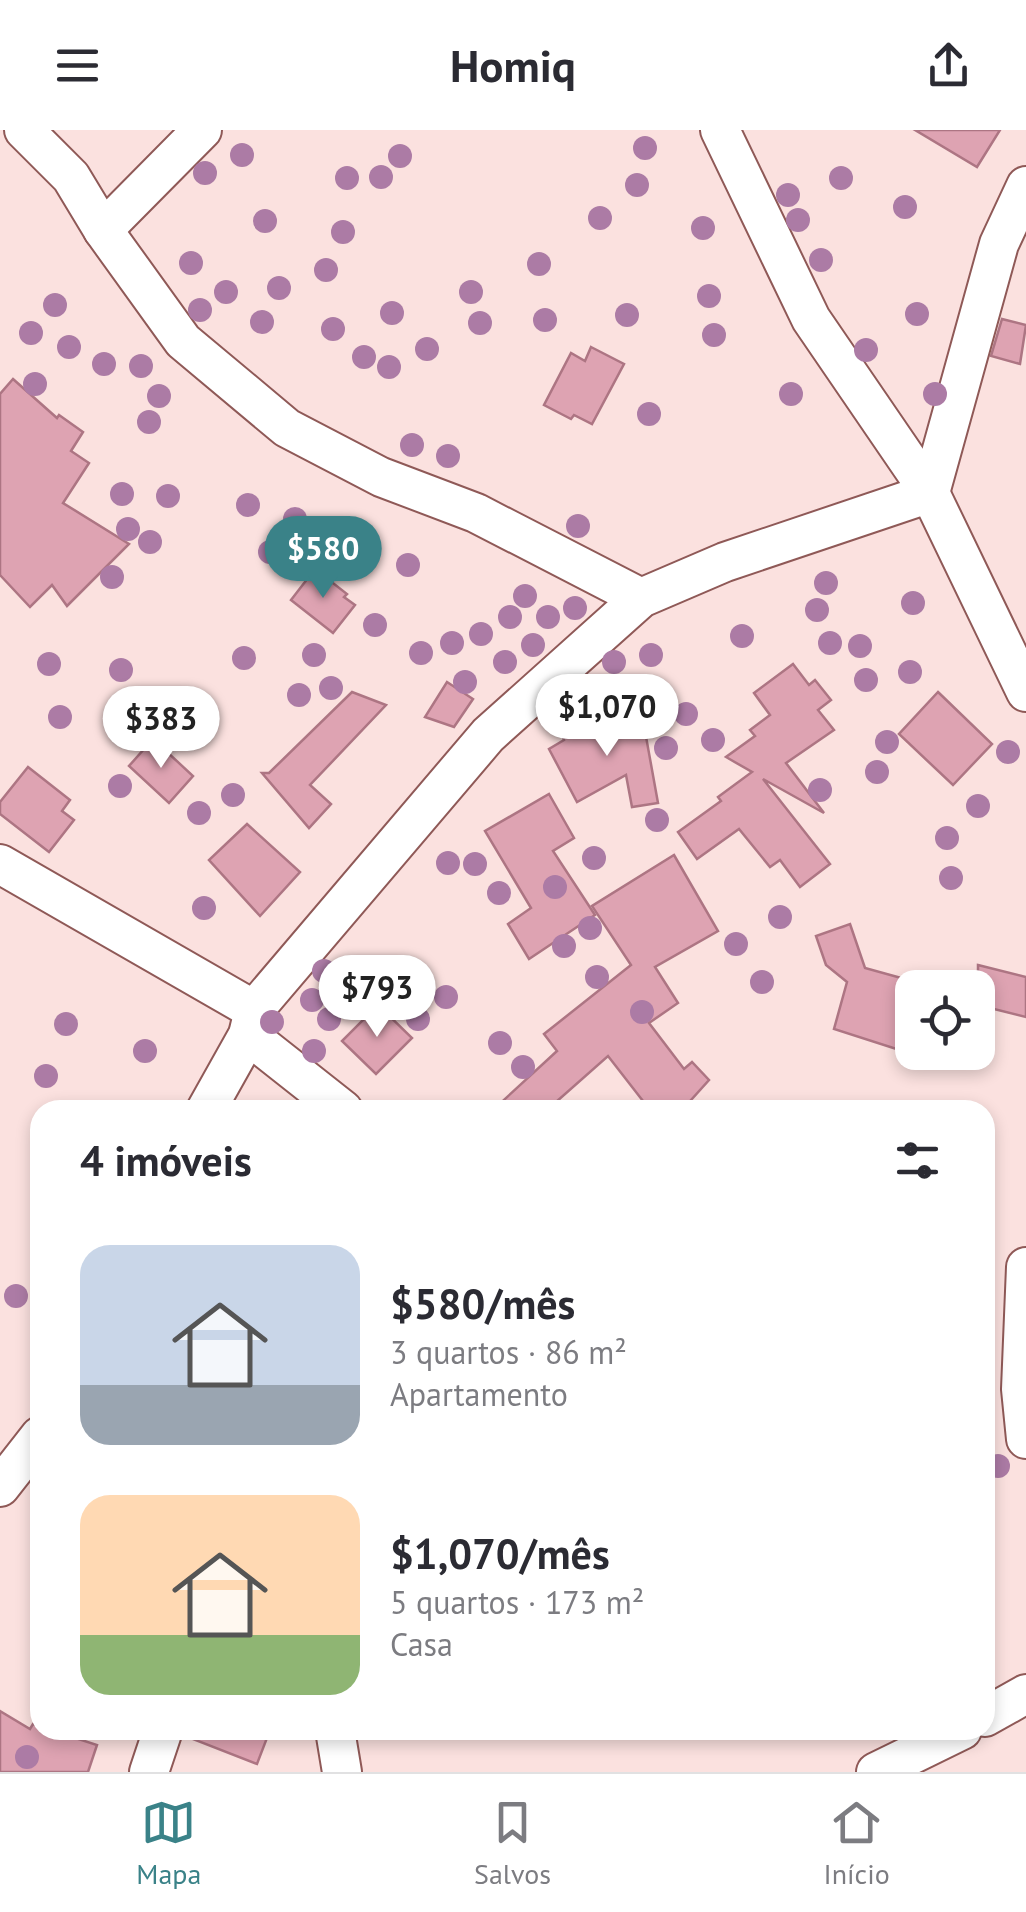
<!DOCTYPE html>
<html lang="pt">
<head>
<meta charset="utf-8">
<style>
	body { margin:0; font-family:"PT Sans",sans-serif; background:#f7f7f7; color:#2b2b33; height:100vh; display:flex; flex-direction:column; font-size:38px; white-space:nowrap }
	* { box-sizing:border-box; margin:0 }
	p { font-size:32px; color:#7c7c81 }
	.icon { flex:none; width:55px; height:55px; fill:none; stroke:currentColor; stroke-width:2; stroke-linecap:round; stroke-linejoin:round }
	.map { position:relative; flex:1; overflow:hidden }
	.details { position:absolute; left:30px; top:970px; width:965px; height:640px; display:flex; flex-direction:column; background:#fff; border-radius:30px; box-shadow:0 5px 15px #0003 }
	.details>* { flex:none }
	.fabs { position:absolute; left:895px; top:840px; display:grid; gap:20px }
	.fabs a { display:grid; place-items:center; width:100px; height:100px; border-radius:20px; background:#fff; box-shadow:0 5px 15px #0003; font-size:50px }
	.price { position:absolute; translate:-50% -85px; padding:0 22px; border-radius:35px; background:#fff; color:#222; font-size:32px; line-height:65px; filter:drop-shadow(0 2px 5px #0008) }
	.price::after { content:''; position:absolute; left:50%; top:60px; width:30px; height:22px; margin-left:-15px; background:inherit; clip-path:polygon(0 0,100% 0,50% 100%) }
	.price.selected { background:#3a8288; color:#fff }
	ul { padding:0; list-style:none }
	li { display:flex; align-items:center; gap:30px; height:250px; padding:0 50px }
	li span { display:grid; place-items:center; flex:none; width:280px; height:200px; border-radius:30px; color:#555 }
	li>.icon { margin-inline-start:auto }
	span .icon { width:120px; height:120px; fill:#fffc; stroke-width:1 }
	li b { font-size:42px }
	h2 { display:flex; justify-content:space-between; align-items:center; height:120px; padding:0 50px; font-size:42px }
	header { display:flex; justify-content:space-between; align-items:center; height:130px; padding:0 50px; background:#fff; font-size:45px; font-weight:700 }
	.tabs { display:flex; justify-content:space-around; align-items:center; height:140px; border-top:2px solid #e1e1e2; background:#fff; font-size:28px; color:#7c7c81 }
	.tabs a { display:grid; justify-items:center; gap:5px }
	.tabs .selected { color:#3a8288 }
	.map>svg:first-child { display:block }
	.building { fill:#dea3b2; stroke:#ad7583; stroke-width:2.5 }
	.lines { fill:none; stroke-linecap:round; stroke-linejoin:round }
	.minor-casing { stroke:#8f5957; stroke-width:42 }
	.minor { stroke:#fff; stroke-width:38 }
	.tree { fill:#ac7ba5 }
</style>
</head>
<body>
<header><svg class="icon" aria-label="menu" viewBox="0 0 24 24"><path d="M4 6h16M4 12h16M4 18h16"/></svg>Homiq<svg class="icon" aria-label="share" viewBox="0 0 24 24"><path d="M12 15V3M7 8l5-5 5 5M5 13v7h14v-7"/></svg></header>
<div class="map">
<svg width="1026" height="1642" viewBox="0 0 1026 1642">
	<rect width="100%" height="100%" fill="#fbe1df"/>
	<g class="building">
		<path d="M915,0H1000L977,37Z"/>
		<path d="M1002,189L1026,195L1020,234L991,226Z"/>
		<path d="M591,217L624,234L592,294L574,285L571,289L544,275L571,223L585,231Z"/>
		<path d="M13,249L57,288L59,285L83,302L71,321L89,333L63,373L129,414L67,476L52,455L30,477L0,445V264Z"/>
		<path d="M315,439L347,464L344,467L355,475L333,503L291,470Z"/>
		<path d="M793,534L809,555L815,550L831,570L818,580L834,600L786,633L824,683L763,649L830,734L800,757L780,730L770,737L739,699L697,729L678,702L721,671L718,667L752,642L726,627L755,606L750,600L770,585L754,563Z"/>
		<path d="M447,552L473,569L454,597L425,587Z"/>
		<path d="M352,562L386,575L310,655L331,674L309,698L262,643H269Z"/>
		<path d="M938,562L992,614L953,655L899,604Z"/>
		<path d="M603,583L611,597L618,592L622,597L632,590L636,595L643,590L658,673L632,677L626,645L577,672L549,619L564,610L562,605Z"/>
		<path d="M153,609L193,646L169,673L129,636Z"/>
		<path d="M28,637L70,670L62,681L74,690L49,722L0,684V672Z"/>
		<path d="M549,664L574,708L553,721L595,785L529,829L508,794L531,778L485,701Z"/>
		<path d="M247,694L300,742L260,786L209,730Z"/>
		<path d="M674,725L718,801L655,837L678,873L649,893L684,939L692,932L709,950L682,980H650L608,926L547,980H493L557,921L544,904L631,835L592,776Z"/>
		<path d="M850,794L865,838L912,851V924L834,899L847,852L826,835L816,806Z"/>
		<path d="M978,835L1026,847V887L978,875Z"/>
		<path d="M378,875L412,908L376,944L342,911Z"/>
		<path d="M0,1581L30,1599L33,1594L40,1596V1600H51L97,1615L88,1642H0Z"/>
		<path d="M185,1600H270L257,1634L185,1606Z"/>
	</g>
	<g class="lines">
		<g class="minor-casing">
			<g id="minor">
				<path d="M24,0L71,47L103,100L183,211L287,298L381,347L476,383L641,468"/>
				<path d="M720,0L811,189L930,363L1026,562"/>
				<path d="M103,100L202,0"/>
				<path d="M930,363L999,114L1026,56"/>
				<path d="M0,734L254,880"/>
				<path d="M248,905L343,980"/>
				<path d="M206,980L248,905L254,880L488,605L641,468L725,432L930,363"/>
				<path d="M1026,1137L1021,1259L1026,1309"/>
				<path d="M0,1357L40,1306"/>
				<path d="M985,1587L1026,1564"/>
				<path d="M335,1600L342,1642"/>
				<path d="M149,1642L163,1600"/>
				<path d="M876,1642L962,1600"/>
			</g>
		</g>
		<use href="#minor" class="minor"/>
	</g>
	<g class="tree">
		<circle cx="645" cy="18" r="12"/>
		<circle cx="242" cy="25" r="12"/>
		<circle cx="400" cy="26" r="12"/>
		<circle cx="205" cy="43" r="12"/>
		<circle cx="381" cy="47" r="12"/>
		<circle cx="347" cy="48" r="12"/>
		<circle cx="841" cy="48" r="12"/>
		<circle cx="637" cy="55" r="12"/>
		<circle cx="788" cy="65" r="12"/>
		<circle cx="905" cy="77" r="12"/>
		<circle cx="600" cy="88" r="12"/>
		<circle cx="798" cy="90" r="12"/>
		<circle cx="265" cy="91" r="12"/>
		<circle cx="703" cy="98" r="12"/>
		<circle cx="343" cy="102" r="12"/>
		<circle cx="821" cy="130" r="12"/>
		<circle cx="191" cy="133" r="12"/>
		<circle cx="539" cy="134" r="12"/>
		<circle cx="326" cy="140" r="12"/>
		<circle cx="279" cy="158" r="12"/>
		<circle cx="226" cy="162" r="12"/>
		<circle cx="471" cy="162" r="12"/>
		<circle cx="709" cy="166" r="12"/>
		<circle cx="55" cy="175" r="12"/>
		<circle cx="200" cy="180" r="12"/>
		<circle cx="392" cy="183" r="12"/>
		<circle cx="917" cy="184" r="12"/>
		<circle cx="627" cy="185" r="12"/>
		<circle cx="545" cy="190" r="12"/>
		<circle cx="262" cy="192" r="12"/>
		<circle cx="480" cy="193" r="12"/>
		<circle cx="333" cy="199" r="12"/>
		<circle cx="31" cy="203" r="12"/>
		<circle cx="714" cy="205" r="12"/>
		<circle cx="69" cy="217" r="12"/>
		<circle cx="427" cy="219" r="12"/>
		<circle cx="866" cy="220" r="12"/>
		<circle cx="364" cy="227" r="12"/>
		<circle cx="104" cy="234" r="12"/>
		<circle cx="141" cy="236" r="12"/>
		<circle cx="389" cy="237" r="12"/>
		<circle cx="35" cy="254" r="12"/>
		<circle cx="791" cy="264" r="12"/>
		<circle cx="935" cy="264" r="12"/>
		<circle cx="159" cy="266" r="12"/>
		<circle cx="649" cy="284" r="12"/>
		<circle cx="149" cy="292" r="12"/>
		<circle cx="412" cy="315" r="12"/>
		<circle cx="448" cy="326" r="12"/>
		<circle cx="122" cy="364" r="12"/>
		<circle cx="168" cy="366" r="12"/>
		<circle cx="248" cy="375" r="12"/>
		<circle cx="295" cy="389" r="12"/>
		<circle cx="578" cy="396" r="12"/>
		<circle cx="128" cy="399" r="12"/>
		<circle cx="150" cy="412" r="12"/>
		<circle cx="270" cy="422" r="12"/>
		<circle cx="319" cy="422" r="12"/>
		<circle cx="408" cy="435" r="12"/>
		<circle cx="112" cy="447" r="12"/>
		<circle cx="826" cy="453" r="12"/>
		<circle cx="525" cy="466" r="12"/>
		<circle cx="913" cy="473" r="12"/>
		<circle cx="575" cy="478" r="12"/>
		<circle cx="817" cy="480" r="12"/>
		<circle cx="510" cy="487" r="12"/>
		<circle cx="548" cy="487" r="12"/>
		<circle cx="375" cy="495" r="12"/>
		<circle cx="481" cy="504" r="12"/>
		<circle cx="742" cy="506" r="12"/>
		<circle cx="452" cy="513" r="12"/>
		<circle cx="830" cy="513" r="12"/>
		<circle cx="533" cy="515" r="12"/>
		<circle cx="860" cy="516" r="12"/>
		<circle cx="421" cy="523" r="12"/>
		<circle cx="314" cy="525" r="12"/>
		<circle cx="651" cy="525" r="12"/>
		<circle cx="244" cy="528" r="12"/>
		<circle cx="505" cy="532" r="12"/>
		<circle cx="614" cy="532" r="12"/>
		<circle cx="49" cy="534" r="12"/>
		<circle cx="121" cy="540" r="12"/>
		<circle cx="910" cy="542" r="12"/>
		<circle cx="866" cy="550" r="12"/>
		<circle cx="465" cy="552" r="12"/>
		<circle cx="331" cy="558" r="12"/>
		<circle cx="299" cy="565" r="12"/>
		<circle cx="686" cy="584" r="12"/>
		<circle cx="60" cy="587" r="12"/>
		<circle cx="713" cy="610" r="12"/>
		<circle cx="887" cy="612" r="12"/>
		<circle cx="666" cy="618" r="12"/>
		<circle cx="1008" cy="622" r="12"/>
		<circle cx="877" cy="642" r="12"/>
		<circle cx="120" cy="656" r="12"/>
		<circle cx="820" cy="660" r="12"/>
		<circle cx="233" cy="665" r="12"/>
		<circle cx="978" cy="676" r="12"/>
		<circle cx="199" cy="683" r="12"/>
		<circle cx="657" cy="690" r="12"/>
		<circle cx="947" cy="708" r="12"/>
		<circle cx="594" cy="728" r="12"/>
		<circle cx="448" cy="733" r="12"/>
		<circle cx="475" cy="734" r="12"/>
		<circle cx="951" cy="748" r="12"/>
		<circle cx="555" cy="757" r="12"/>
		<circle cx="499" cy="763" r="12"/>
		<circle cx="204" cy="778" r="12"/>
		<circle cx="780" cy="787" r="12"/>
		<circle cx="590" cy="798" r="12"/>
		<circle cx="736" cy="814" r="12"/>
		<circle cx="564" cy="816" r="12"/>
		<circle cx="324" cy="841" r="12"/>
		<circle cx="597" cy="847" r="12"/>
		<circle cx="762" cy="852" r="12"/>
		<circle cx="446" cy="867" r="12"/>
		<circle cx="312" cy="870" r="12"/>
		<circle cx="642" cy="882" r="12"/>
		<circle cx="329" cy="889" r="12"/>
		<circle cx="418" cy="889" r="12"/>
		<circle cx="272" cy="892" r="12"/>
		<circle cx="66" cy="894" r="12"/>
		<circle cx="500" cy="913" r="12"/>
		<circle cx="145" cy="921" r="12"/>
		<circle cx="314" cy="921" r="12"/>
		<circle cx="523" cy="937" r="12"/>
		<circle cx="46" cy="946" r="12"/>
		<circle cx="16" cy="1166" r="12"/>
		<circle cx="998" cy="1336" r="12"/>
		<circle cx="27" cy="1627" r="12"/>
	</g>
</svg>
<div class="fabs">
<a><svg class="icon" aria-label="locate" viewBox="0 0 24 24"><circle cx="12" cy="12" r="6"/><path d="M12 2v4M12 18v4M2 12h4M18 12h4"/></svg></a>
</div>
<b class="price selected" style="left:323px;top:471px">$580</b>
<b class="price" style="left:607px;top:629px">$1,070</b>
<b class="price" style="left:161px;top:641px">$383</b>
<b class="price" style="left:377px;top:910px">$793</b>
<section class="details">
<h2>4 imóveis<svg class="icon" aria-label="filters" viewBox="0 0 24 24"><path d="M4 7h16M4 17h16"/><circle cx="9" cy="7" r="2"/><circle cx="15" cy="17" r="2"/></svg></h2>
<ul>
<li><span style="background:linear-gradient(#c9d6e8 70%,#9aa5b1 0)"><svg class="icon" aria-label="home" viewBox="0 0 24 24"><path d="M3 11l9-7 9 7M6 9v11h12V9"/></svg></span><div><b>$580/mês</b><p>3 quartos · 86 m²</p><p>Apartamento</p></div></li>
<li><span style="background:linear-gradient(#ffd9b3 70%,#8fb573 0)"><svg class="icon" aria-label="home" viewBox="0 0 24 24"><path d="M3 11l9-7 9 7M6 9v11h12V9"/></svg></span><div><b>$1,070/mês</b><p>5 quartos · 173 m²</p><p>Casa</p></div></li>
</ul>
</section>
</div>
<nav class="tabs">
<a class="selected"><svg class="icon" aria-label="map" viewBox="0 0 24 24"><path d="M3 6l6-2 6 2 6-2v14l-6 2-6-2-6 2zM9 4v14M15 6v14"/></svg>Mapa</a>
<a><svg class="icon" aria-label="saved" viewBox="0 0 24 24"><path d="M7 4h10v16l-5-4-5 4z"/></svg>Salvos</a>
<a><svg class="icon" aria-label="home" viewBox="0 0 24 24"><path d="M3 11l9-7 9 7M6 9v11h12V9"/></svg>Início</a>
</nav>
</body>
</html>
